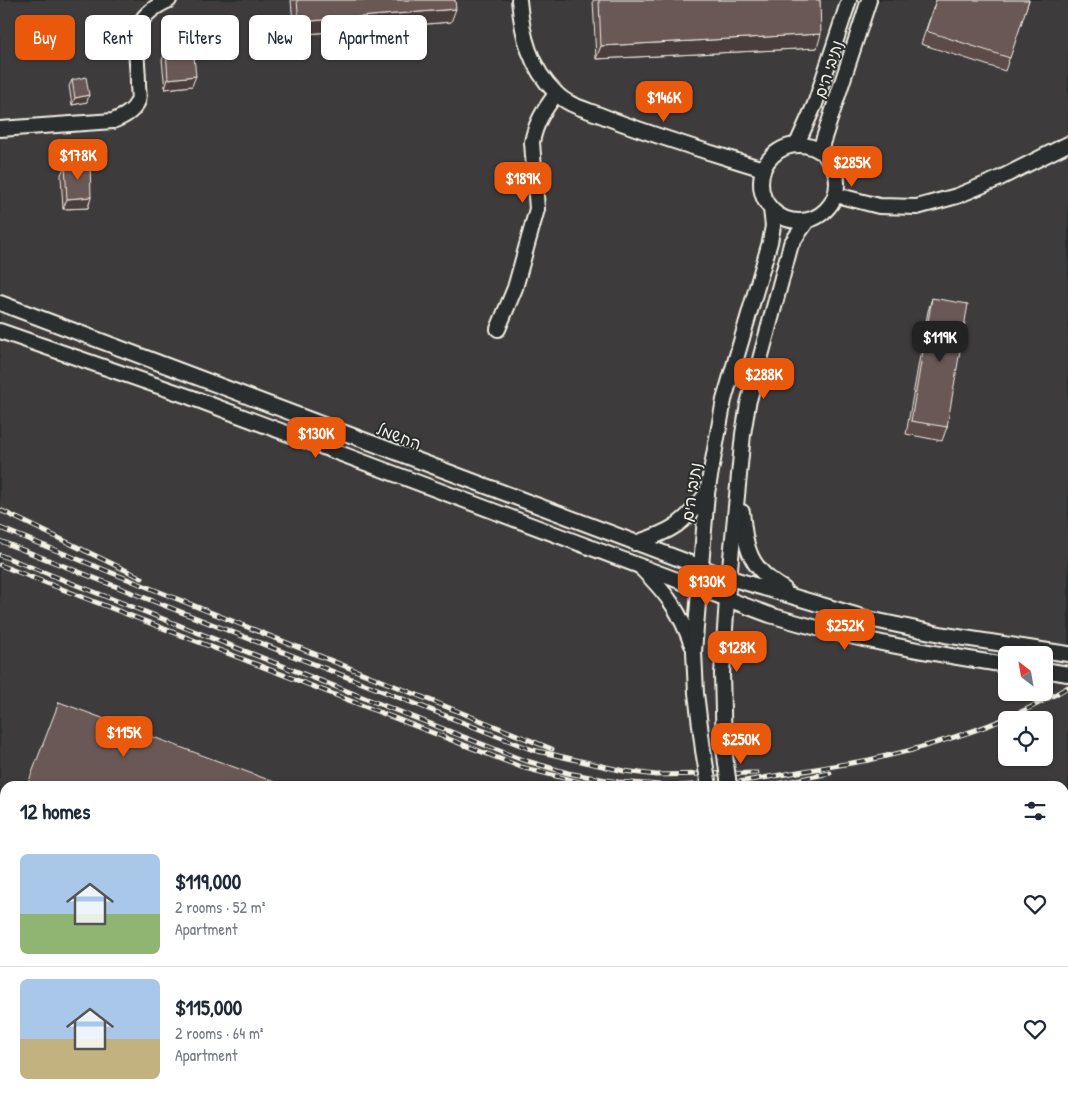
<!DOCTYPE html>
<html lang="en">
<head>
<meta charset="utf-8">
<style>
	body { margin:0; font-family:"Patrick Hand","Playpen Sans Hebrew",sans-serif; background:#f6f6f7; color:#1f2937; height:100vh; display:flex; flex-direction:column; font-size:19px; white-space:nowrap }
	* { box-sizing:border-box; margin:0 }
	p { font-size:16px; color:#747a83 }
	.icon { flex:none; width:28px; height:28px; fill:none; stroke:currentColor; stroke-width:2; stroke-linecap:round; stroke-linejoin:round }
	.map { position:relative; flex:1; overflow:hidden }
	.side { position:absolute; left:0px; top:781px; width:1069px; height:321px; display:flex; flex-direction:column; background:#fff; border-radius:15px 15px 0 0; box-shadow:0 1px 4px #0004 }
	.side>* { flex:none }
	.hud { position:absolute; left:15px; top:15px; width:500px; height:45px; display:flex; gap:10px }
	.needle { width:32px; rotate:329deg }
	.fabs { position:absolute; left:998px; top:646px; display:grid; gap:10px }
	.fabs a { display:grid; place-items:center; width:55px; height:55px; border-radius:8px; background:#fff; box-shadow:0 1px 4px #0004; font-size:25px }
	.price { position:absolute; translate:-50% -42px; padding:0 11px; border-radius:10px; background:#ea580c; color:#fff; font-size:16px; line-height:32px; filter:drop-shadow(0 1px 2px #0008) }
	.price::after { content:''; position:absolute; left:50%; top:30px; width:15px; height:11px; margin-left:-8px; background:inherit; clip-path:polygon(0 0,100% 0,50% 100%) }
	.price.selected { background:#222; color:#fff }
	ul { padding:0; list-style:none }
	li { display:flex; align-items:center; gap:15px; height:125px; padding:0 20px }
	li+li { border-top:1px solid #e0e1e3 }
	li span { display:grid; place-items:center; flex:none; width:140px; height:100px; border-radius:8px; color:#555 }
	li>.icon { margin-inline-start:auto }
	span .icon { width:60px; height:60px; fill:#fffc; stroke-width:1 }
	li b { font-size:21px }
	h2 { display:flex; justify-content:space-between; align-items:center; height:60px; padding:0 20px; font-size:21px }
	.pill { padding:0 18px; border-radius:8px; background:#fff; box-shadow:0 1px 4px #0004; font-size:18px; line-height:45px }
	.pill.selected { background:#ea580c; color:#fff }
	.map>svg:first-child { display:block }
	.built { fill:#3d3a3a; fill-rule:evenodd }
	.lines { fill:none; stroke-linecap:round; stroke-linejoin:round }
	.minor-casing { stroke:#f4f1e8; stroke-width:18 }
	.highway-casing { stroke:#f4f1e8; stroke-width:25 }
	.minor { stroke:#2a2d2e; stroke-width:14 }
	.highway { stroke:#736b52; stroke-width:21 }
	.rail-casing { stroke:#f4f1e8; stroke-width:5 }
	.rail { stroke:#2a2d2e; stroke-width:3; stroke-dasharray:9; stroke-linecap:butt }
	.minor-bridge-casing { stroke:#f4f1e8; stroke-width:18; stroke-linecap:butt }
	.minor-bridge { stroke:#2a2d2e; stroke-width:14 }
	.wall { fill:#5b4c4a; stroke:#f4f1e8 }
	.shaded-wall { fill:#4a3e3c; stroke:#f4f1e8 }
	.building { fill:#6a5856; stroke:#f4f1e8 }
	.labels { text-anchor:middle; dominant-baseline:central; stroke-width:4; stroke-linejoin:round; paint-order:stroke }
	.street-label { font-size:16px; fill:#f4f1e8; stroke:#2a2d2e }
</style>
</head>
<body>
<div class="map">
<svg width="1068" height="1102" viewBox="0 0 1068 1102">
	<rect width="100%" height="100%" fill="#2a2d2e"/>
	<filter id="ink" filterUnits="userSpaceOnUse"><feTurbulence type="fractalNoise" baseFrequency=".02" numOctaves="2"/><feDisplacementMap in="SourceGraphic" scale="10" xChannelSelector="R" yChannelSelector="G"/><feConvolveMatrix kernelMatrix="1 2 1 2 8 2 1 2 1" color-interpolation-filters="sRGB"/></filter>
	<g filter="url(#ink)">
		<path class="built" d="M0,0H1068V1102H0ZM1006,655H1044V692H1006ZM1006,720H1044V758H1006ZM5,786H1064V1098H5Z"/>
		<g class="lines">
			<g class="minor-casing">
				<g id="minor">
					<path d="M519,0C522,35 530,68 556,93C567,105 585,109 600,115C653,136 709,152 763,169"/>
					<path d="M0,129L113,121C122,117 132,113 137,103C140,99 138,90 138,84C138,44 124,20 169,0"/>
					<path d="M797,144L815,104L849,0"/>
					<circle cx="799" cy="183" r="38"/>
					<path d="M820,150L869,0"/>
					<path d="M836,195L879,206L917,207L957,196L998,179L1068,144"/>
					<path d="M0,303L730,578L869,619L945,635L1068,654"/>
					<path d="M498,329L515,288L537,209L532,142C536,122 544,110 556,94"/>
					<path d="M0,331L190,397L770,615C850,639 924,652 1006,665"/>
					<path d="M742,512C746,550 749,568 784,589"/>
					<path d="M635,543C671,532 684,524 707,493"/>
					<path d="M643,570C668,595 680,612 692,645"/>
					<path d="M1044,670L1068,674"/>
					<path d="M724,748L722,674L727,599L743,434L748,404L791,244L807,221"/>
					<path d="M703,750L696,693L694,652L707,493L724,400L770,242L773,226L771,209"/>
					<path d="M1064,1014L1068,1007"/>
					<path d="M56,1098L57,1102"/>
					<path d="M194,1098L196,1102"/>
					<path d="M266,1098L271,1102"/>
					<path d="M280,1098L281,1102"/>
					<path d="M786,1098L788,1102"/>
					<path d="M807,1098L809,1102"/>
					<path d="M154,1102L157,1098"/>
					<path d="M206,1102L215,1098"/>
					<path d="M776,1102L777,1098"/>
					<path d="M1003,1102L1006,1098"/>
				</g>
			</g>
			<g class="highway-casing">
				<g id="highway">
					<path d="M1064,915L1068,911"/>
					<path d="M1064,962L1068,958"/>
					<path d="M831,1102L839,1098"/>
					<path d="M898,1102L905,1098"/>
				</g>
			</g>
			<use href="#minor" class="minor"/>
			<use href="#highway" class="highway"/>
			<g class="rail-casing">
				<g id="rail">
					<path d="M0,510L142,578"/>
					<path d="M0,528L552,749"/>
					<path d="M0,541L533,750L624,771L656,775L757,773"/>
					<path d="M0,555L520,759L568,773L618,782L675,786L739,782L869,760L912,750"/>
					<path d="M0,565L521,767L595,786"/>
					<path d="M908,751C964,735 1018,718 1068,687"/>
					<path d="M767,786L830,773"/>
				</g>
			</g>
			<use href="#rail" class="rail"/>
			<g class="minor-bridge-casing">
				<g id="minor-bridge">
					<path d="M724,748L729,786"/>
					<path d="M703,750L709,786"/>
				</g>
			</g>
			<use href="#minor-bridge" class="minor-bridge"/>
		</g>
		<g class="wall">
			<path d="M291,0H455L451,22L294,35Z"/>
			<path d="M593,0H820L817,48L596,59Z"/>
			<path d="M936,0H1029L1005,71L921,44Z"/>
			<path d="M166,50L192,86L165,89L162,60Z"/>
			<path d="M72,80L87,102L72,105L69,86Z"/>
			<path d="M65,165L91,197L88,208L63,209L61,175Z"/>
			<path d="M932,298L947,427L942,441L906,434L928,311Z"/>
		</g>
		<g class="shaded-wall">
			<path d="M456,9L451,22L294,35L299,22Z"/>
			<path d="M821,34L817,48L596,59L601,46Z"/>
			<path d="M196,76L192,86L165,89L168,79Z"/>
			<path d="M89,95L87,102L72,105L75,98Z"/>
			<path d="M91,197L88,208L63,209L67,199Z"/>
		</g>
		<g class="building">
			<path d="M297,0H455L456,9L299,22Z"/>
			<path d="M599,0H820L821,34L601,46Z"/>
			<path d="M936,0H1029L1010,58L926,31Z"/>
			<path d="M193,47L196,76L168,79L166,50Z"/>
			<path d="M86,77L89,95L75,98L72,80Z"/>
			<path d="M90,164L91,197L67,199L65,165Z"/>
			<path d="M932,298L968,304L947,427L911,421Z"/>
			<path d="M59,702L285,786H27Z"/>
		</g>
	</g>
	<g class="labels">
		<g class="street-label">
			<text transform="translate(828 69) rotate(-72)">נתיבי הים</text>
			<text transform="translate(399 436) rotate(21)">החשמל</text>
			<text transform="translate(691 492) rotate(-82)">נתיבי הים</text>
		</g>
	</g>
</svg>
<div class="fabs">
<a><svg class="needle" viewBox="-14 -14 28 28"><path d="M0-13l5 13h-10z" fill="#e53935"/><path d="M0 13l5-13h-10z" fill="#747a83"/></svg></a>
<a><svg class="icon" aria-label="locate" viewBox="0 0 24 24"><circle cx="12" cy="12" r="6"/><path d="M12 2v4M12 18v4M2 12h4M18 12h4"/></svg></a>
</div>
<b class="price" style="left:664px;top:123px">$146K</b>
<b class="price" style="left:78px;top:181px">$178K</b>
<b class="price" style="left:852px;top:188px">$285K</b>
<b class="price" style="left:523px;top:204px">$189K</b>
<b class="price selected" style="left:940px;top:363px">$119K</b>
<b class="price" style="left:764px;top:400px">$288K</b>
<b class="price" style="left:316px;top:459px">$130K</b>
<b class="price" style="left:707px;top:607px">$130K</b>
<b class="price" style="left:845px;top:651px">$252K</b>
<b class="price" style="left:737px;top:673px">$128K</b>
<b class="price" style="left:124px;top:758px">$115K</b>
<b class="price" style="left:741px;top:765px">$250K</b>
<div class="hud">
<a class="pill selected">Buy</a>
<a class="pill">Rent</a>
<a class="pill">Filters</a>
<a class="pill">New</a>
<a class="pill">Apartment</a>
</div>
<section class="side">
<h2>12 homes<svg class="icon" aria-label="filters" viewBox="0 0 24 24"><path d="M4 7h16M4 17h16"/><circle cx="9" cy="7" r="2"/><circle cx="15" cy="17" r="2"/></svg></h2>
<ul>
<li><span style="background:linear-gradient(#a9c7e8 60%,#8fb573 0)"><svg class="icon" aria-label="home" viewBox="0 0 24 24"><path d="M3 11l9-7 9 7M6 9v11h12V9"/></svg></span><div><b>$119,000</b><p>2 rooms · 52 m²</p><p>Apartment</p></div><svg class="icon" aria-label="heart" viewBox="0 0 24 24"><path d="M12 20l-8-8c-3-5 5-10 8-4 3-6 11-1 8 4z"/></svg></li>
<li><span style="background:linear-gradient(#a9c7e8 60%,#c2b280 0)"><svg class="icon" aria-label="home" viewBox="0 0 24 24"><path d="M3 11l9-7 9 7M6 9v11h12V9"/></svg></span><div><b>$115,000</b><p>2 rooms · 64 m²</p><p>Apartment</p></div><svg class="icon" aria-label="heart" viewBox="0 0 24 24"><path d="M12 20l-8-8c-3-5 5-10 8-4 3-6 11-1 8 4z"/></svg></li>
</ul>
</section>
</div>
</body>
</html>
